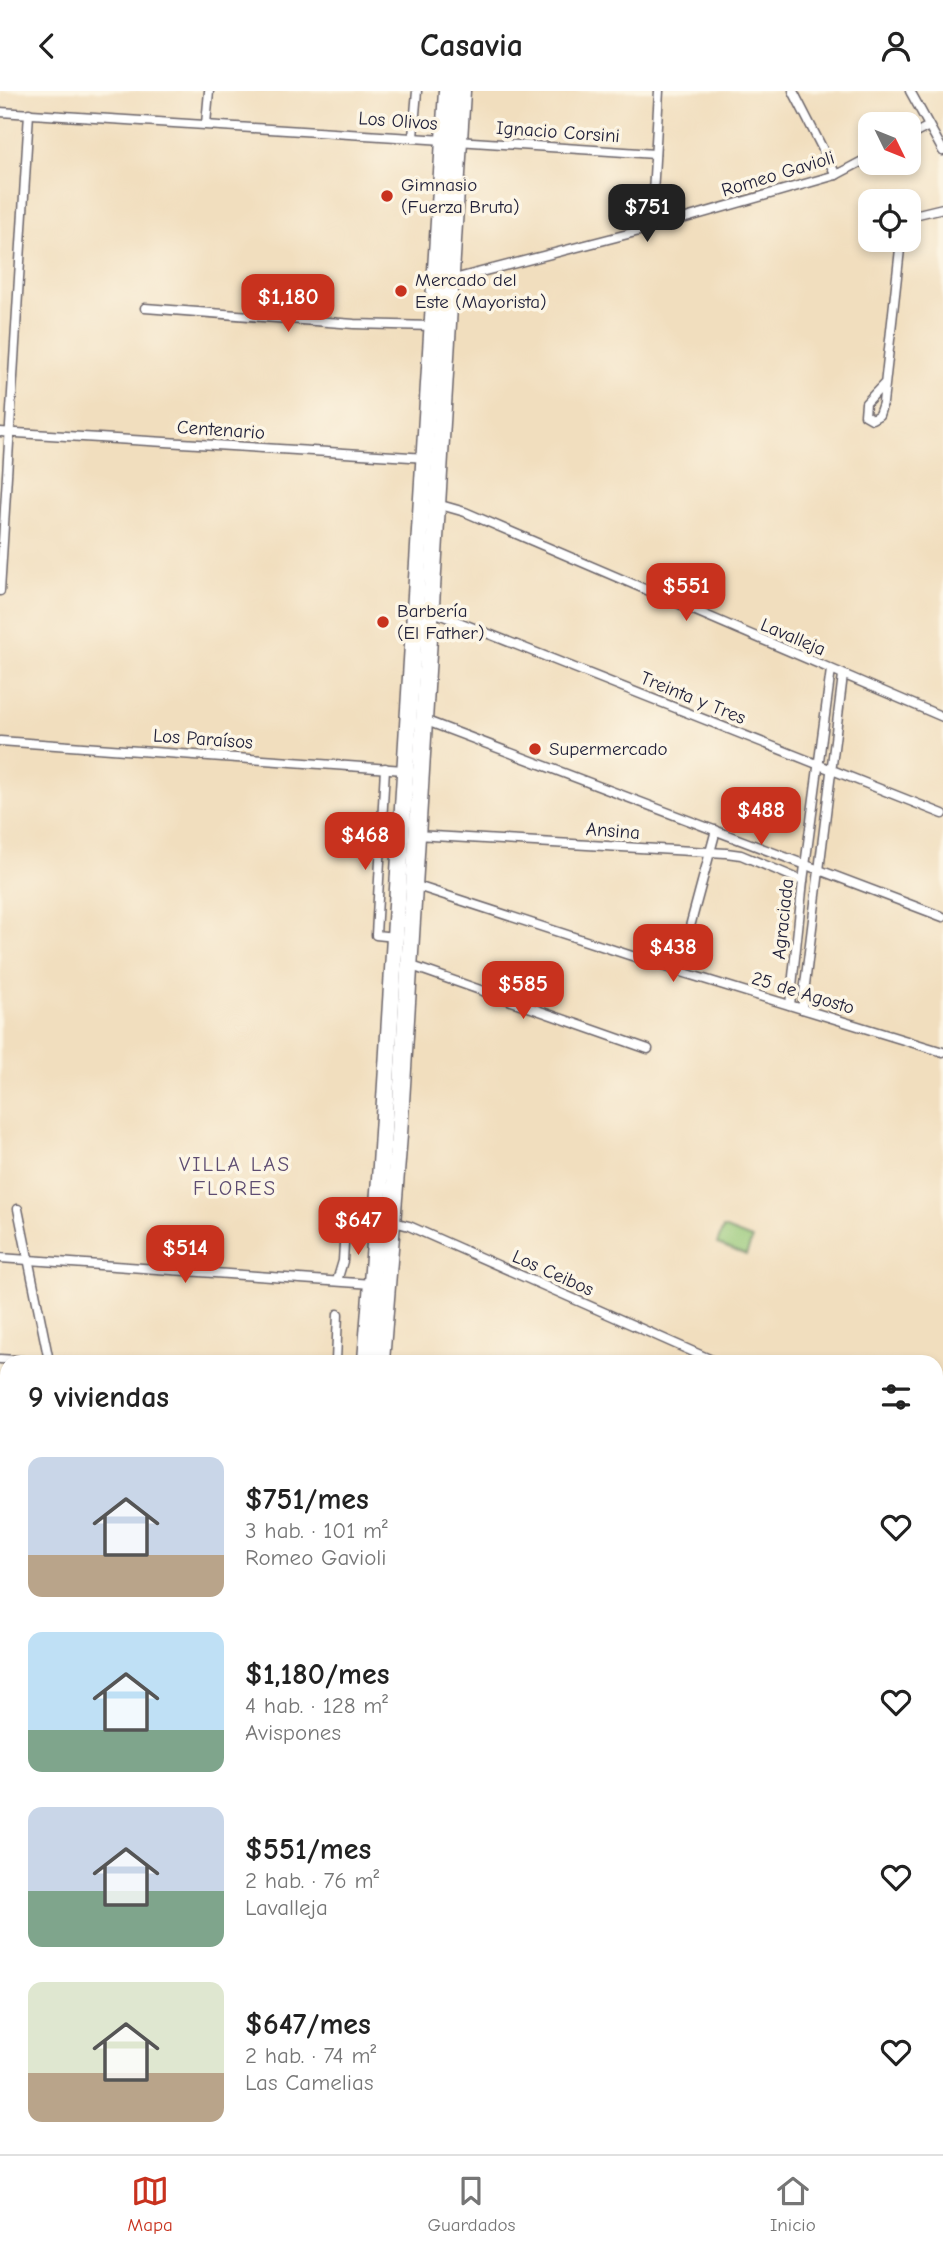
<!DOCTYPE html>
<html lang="es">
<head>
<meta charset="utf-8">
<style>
	body { margin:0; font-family:"Comic Neue",sans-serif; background:#f6f6f6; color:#222; height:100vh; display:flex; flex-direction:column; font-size:26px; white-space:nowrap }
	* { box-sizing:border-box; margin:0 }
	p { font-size:23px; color:#767676 }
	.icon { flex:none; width:38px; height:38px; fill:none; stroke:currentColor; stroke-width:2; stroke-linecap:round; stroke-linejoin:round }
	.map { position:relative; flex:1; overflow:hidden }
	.side { position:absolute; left:0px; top:1264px; width:943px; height:800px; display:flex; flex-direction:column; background:#fff; border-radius:21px 21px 0 0; box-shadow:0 4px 10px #0003 }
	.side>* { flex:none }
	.needle { width:46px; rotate:133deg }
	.tools { position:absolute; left:858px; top:21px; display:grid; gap:14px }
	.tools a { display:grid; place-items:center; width:63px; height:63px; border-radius:14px; background:#fff; box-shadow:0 4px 10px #0003; font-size:35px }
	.price { position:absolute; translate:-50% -60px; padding:0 16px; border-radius:14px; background:#c8321e; color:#fff; font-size:23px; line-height:46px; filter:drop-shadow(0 2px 4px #0008) }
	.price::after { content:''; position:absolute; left:50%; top:42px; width:21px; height:16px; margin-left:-10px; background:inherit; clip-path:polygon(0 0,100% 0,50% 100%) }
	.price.on { background:#222; color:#fff }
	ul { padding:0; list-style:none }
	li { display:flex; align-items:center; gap:21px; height:175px; padding:0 28px }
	li span { display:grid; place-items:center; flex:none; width:196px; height:140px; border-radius:14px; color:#555 }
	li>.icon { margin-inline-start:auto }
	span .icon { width:84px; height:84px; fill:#fffc; stroke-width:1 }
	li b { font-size:30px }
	h2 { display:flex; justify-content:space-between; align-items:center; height:84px; padding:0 28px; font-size:30px }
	header { display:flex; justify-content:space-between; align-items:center; height:91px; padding:0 28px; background:#fff; font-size:32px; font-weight:600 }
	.menu { display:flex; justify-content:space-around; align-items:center; height:98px; border-top:2px solid #e0e0e0; background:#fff; font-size:19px; color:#767676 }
	.menu a { display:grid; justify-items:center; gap:4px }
	.menu .on { color:#c8321e }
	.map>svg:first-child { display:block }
	.built { fill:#f4cfdc }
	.green { fill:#96c878; stroke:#5c755a; stroke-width:2 }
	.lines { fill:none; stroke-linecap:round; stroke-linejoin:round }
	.street-casing { stroke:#6a6469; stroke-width:11 }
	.secondary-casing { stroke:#6a6469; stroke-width:16 }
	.highway-casing { stroke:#6a6469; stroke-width:19 }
	.street { stroke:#fff; stroke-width:8 }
	.secondary { stroke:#fff; stroke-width:12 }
	.highway { stroke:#fff; stroke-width:16 }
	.poi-dot { fill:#c8321e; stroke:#fcf5e5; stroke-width:2.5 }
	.labels { text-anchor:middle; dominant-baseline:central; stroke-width:7; stroke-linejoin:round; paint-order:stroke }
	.street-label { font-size:19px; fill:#22223b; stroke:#fcf5e5 }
	.poi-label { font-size:19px; fill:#22223b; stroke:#fcf5e5; text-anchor:start }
	.neighbourhood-label { font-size:21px; letter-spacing:2px; fill:#5d4c71; stroke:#fcf5e5 }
</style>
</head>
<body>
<header><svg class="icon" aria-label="back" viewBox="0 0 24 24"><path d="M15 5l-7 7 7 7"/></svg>Casavia<svg class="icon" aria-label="person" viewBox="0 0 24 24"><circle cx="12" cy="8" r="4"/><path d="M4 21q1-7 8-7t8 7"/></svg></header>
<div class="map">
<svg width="943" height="2063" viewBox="0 0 943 2063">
	<rect width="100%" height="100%" fill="#fcf5e5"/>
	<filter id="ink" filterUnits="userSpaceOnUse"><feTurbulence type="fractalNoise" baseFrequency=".0143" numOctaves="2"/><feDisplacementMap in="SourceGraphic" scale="14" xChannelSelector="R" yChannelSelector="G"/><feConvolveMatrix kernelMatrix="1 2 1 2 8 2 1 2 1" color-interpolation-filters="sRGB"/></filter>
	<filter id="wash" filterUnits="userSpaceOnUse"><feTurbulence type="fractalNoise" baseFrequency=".00686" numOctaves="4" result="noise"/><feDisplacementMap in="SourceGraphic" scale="28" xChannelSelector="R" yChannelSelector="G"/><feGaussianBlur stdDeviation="1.57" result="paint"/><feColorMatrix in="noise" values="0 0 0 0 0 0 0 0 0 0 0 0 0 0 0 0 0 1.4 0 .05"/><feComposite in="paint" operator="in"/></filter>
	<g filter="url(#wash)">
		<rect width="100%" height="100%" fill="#f1debe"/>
		<path class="built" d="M7,1526V1610L0,1599V1529Z"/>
		<g class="green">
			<path d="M723,1137L752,1148L746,1164L717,1153Z"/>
			<path d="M568,2056H798L794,2063H577Z"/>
		</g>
	</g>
	<g filter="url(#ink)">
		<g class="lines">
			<g class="street-casing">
				<g id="street">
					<path d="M793,0L836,84"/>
					<path d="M910,0L943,60"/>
					<path d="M0,21L444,49"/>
					<path d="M206,33L209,0"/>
					<path d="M413,46L417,0"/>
					<path d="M908,46L929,35"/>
					<path d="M457,50L655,63"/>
					<path d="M908,128L914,124L943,117"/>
					<path d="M651,137L659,0"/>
					<path d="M450,189L651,137L836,84L870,66"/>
					<path d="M145,217L354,233L433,235"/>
					<path d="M884,293L866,312L865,324L872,328L879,324L883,312L901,149"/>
					<path d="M0,341L427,367"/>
					<path d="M437,413L465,421L943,626"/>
					<path d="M0,500L29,22"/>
					<path d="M431,520L943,723"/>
					<path d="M424,629L943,826"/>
					<path d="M0,650L404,679"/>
					<path d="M385,677L376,844L395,846"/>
					<path d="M416,744L726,762L741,764L803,790"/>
					<path d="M414,794L678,880L943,961"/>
					<path d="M409,874L648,958"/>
					<path d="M678,880L716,739"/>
					<path d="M790,914L803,790L831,579"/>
					<path d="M802,918L843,584"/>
					<path d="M18,1118L49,1270"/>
					<path d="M390,1130L409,1135L714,1270"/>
					<path d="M0,1167L372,1193"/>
					<path d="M337,1190L343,1170L345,1135"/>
					<path d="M0,1268L33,1270"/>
					<path d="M336,1270L338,1223"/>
					<path d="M936,1364L943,1347"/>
					<path d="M936,1368L943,1371"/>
					<path d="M0,1473L7,1470"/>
					<path d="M0,1733L7,1728"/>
					<path d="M936,1822L943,1828"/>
					<path d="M0,1845L7,1841"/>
					<path d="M936,1942L943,1948"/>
					<path d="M0,1996L7,2008"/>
					<path d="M936,2008L943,2001"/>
					<path d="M38,2056L43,2063"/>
					<path d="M470,2056L479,2063"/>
					<path d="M928,2056L936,2063"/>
					<path d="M13,2063L24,2056"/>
					<path d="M181,2063L191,2056"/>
					<path d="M288,2063L289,2056"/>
					<path d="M351,2063L352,2056"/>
					<path d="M888,2063L894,2056"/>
				</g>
			</g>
			<g class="secondary-casing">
				<g id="secondary">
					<path d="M0,1627L7,1638"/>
					<path d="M0,1960L7,1956"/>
					<path d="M263,2056L267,2063"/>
				</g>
			</g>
			<g class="highway-casing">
				<g id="highway">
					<path d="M366,1270L381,1074L447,0"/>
					<path d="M381,1270L399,1044L462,0"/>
					<path d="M307,2063V2056"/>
					<path d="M322,2063V2056"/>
				</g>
			</g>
			<use href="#street" class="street"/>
			<use href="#secondary" class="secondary"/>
			<use href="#highway" class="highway"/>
		</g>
	</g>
	<g class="poi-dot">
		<circle cx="387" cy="105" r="7"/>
		<circle cx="401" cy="200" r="7"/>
		<circle cx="383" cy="531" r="7"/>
		<circle cx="535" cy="658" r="7"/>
	</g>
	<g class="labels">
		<g class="street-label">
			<text transform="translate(398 30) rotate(4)">Los Olivos</text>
			<text transform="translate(558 41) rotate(4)">Ignacio Corsini</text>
			<text transform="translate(778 83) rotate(-17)">Romeo Gavioli</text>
			<text transform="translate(221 339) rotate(4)">Centenario</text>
			<text transform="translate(793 546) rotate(23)">Lavalleja</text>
			<text transform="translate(693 607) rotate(22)">Treinta y Tres</text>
			<text transform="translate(203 648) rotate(4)">Los Paraísos</text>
			<text transform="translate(613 740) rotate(4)">Ansina</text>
			<text transform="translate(783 828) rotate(-84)">Agraciada</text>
			<text transform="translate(803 902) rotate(17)">25 de Agosto</text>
			<text transform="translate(553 1182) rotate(24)">Los Ceibos</text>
		</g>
		<g class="poi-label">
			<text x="401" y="94">Gimnasio<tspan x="401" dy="22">(Fuerza Bruta)</tspan></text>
			<text x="415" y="189">Mercado del<tspan x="415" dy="22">Este (Mayorista)</tspan></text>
			<text x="397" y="520">Barbería<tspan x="397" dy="22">(El Father)</tspan></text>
			<text x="549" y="658">Supermercado</text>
		</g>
		<g class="neighbourhood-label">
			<text x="235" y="1073">VILLA LAS<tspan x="235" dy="24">FLORES</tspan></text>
		</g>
	</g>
</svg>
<div class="tools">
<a><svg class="needle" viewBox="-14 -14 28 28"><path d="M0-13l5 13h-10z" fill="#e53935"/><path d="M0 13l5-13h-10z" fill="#767676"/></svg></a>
<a><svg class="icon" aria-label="locate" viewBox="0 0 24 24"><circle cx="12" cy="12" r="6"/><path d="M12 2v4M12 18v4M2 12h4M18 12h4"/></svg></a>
</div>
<b class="price on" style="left:647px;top:153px">$751</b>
<b class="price" style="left:288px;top:243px">$1,180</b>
<b class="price" style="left:686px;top:532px">$551</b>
<b class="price" style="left:761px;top:756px">$488</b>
<b class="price" style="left:365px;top:781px">$468</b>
<b class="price" style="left:673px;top:893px">$438</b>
<b class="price" style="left:523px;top:930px">$585</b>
<b class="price" style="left:358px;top:1166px">$647</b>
<b class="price" style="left:185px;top:1194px">$514</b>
<section class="side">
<h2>9 viviendas<svg class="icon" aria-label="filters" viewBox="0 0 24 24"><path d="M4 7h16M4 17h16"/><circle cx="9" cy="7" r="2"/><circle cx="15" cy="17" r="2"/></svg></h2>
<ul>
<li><span style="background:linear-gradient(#c9d6e8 70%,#b9a48a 0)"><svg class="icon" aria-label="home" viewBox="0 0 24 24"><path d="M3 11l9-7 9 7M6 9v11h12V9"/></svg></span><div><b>$751/mes</b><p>3 hab. · 101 m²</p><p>Romeo Gavioli</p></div><svg class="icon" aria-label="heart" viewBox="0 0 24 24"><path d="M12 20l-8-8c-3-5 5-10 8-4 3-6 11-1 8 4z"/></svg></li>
<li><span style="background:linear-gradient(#bfe0f5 70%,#7fa58c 0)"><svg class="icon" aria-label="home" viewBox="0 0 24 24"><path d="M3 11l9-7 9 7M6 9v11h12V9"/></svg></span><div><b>$1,180/mes</b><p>4 hab. · 128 m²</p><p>Avispones</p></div><svg class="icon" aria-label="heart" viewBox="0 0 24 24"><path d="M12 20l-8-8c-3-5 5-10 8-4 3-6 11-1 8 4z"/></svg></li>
<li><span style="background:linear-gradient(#c9d6e8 60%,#7fa58c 0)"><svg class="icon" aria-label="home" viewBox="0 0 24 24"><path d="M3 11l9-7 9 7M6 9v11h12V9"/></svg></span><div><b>$551/mes</b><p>2 hab. · 76 m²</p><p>Lavalleja</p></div><svg class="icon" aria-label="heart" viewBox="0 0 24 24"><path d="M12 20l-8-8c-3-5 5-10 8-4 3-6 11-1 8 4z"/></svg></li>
<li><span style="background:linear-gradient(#dfe7d0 65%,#b9a48a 0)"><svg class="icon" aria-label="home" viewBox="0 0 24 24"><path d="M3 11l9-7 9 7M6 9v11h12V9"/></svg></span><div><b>$647/mes</b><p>2 hab. · 74 m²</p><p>Las Camelias</p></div><svg class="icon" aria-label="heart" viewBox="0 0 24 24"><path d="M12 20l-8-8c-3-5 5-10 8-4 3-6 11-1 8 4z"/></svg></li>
</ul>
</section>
</div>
<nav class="menu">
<a class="on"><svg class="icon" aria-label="map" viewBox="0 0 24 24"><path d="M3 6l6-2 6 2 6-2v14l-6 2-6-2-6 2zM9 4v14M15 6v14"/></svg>Mapa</a>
<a><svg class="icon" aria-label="saved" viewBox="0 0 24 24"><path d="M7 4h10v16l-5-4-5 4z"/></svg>Guardados</a>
<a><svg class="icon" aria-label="home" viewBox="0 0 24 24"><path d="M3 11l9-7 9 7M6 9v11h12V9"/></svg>Inicio</a>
</nav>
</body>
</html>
